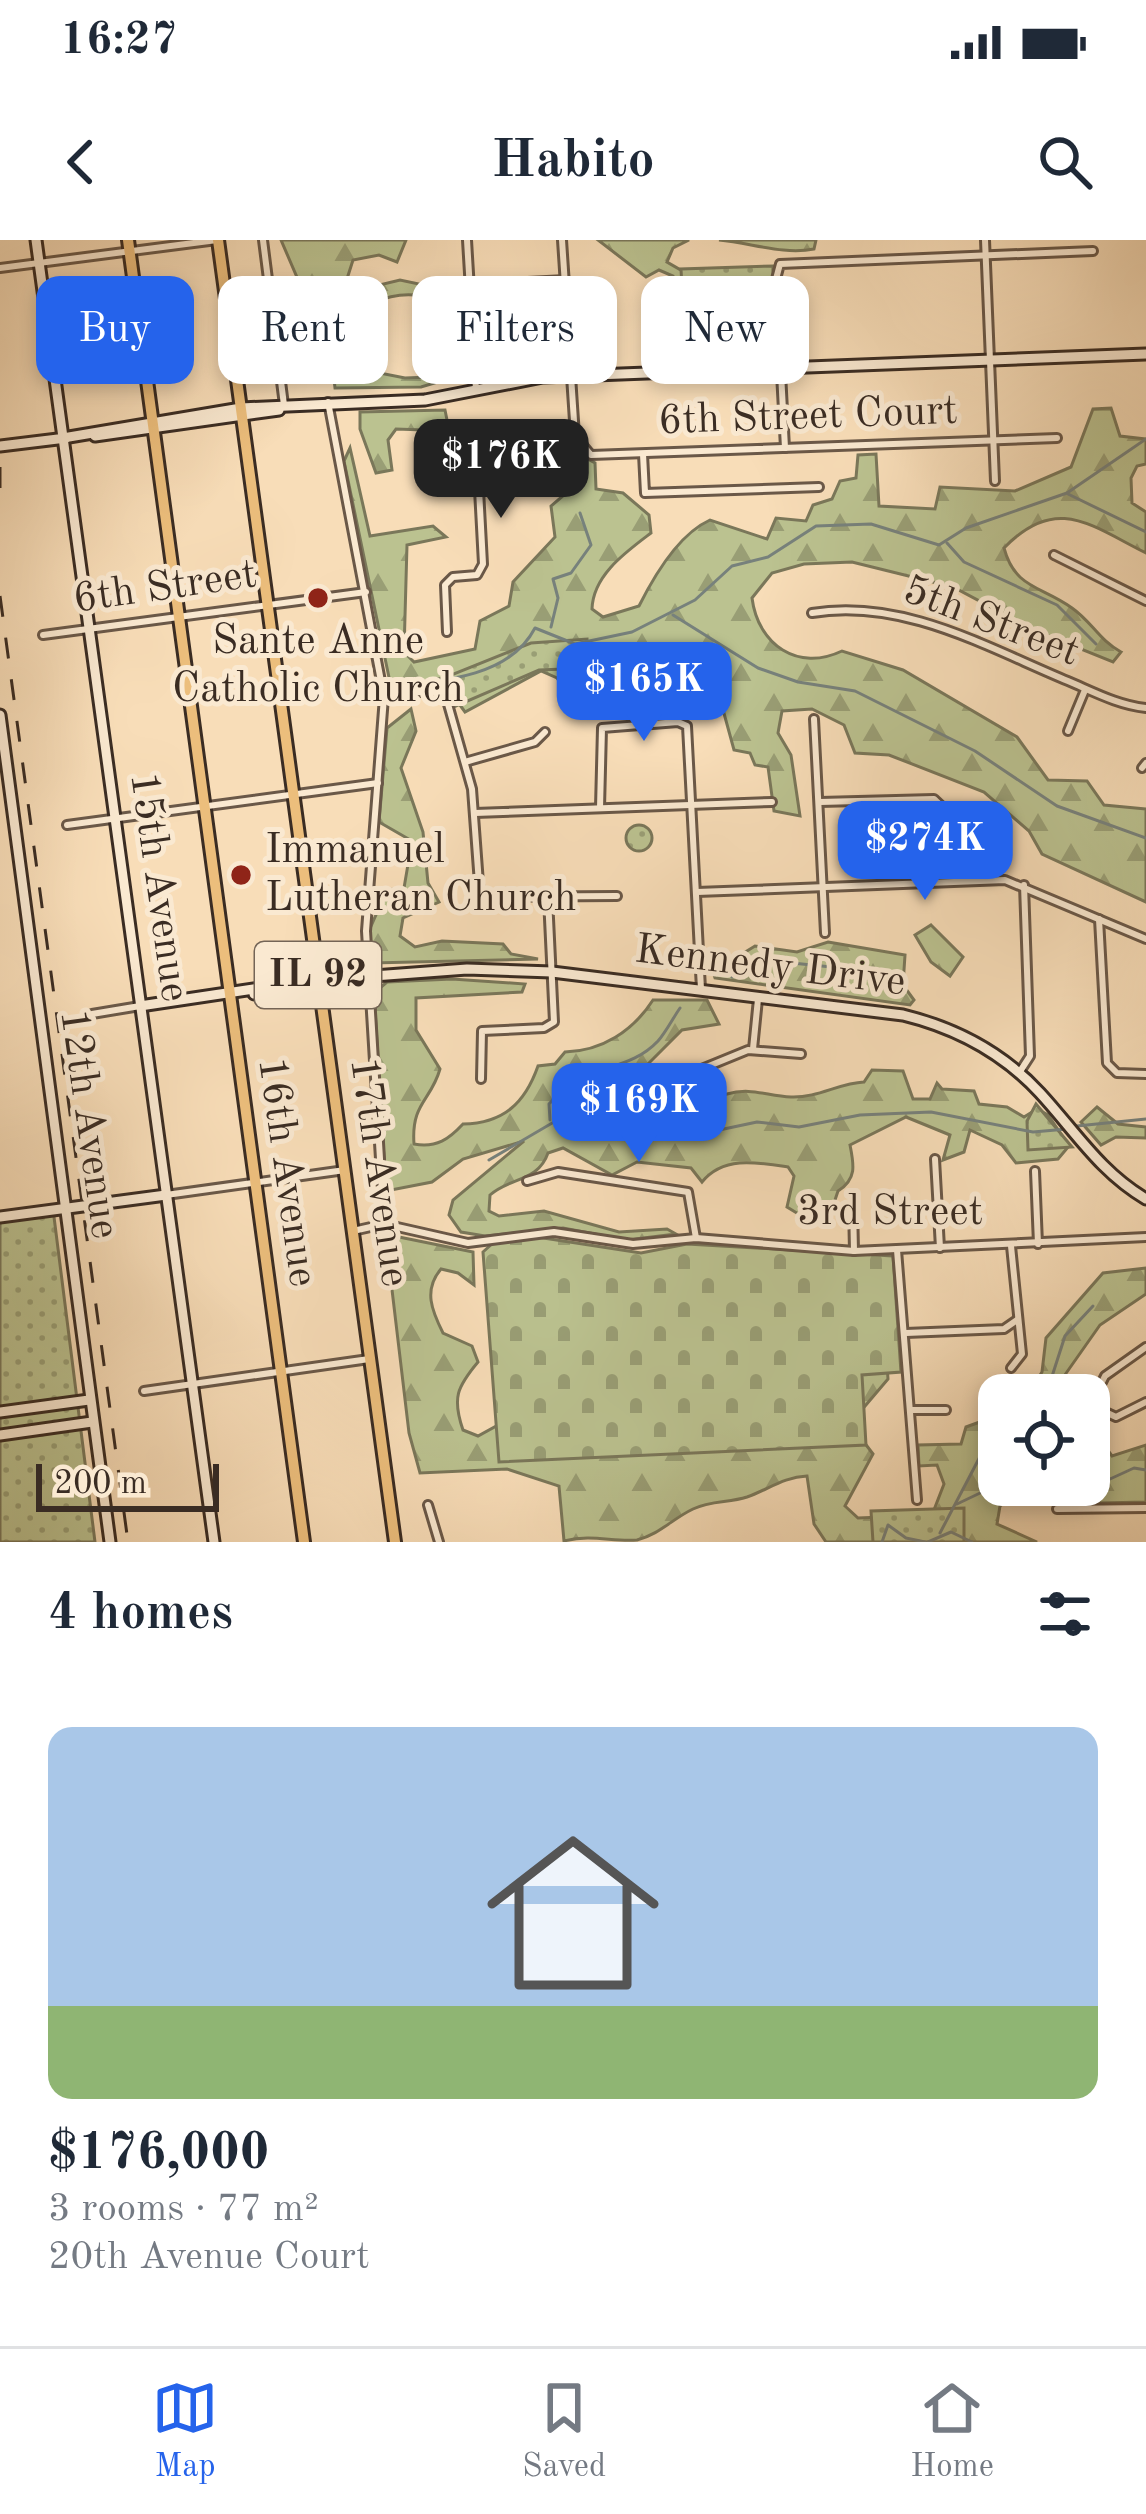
<!DOCTYPE html>
<html lang="en">
<head>
<meta charset="utf-8">
<style>
	body { margin:0; font-family:"Old Standard TT",serif; background:#f2f2f3; color:#1f2937; height:100vh; display:flex; flex-direction:column; font-size:45px; white-space:nowrap }
	* { box-sizing:border-box; margin:0 }
	p { font-size:39px; color:#747a83 }
	.icon { flex:none; width:66px; height:66px; fill:none; stroke:currentColor; stroke-width:2; stroke-linecap:round; stroke-linejoin:round }
	.map { position:relative; height:1302px; overflow:hidden }
	.panel { display:flex; flex-direction:column; background:#fff; flex:1 }
	.panel>* { flex:none }
	.top-card { position:absolute; left:36px; top:36px; width:1074px; height:108px; display:flex; gap:24px }
	.tools { position:absolute; left:978px; top:1134px; display:grid; gap:24px }
	.tools a { display:grid; place-items:center; width:132px; height:132px; border-radius:24px; background:#fff; box-shadow:0 6px 18px #0003; font-size:60px }
	.scale { position:absolute; left:36px; bottom:30px; width:183px; box-sizing:border-box; padding-left:12px; border:6px solid #3a2c23; border-top:0; font-size:33px; line-height:42px; white-space:nowrap; color:#3a2c23; -webkit-text-stroke:9px #fae9d1; paint-order:stroke }
	.price { position:absolute; translate:-50% -102px; padding:0 27px; border-radius:24px; background:#2563eb; color:#fff; font-size:39px; line-height:78px; filter:drop-shadow(0 3px 6px #0008) }
	.price::after { content:''; position:absolute; left:50%; top:72px; width:36px; height:27px; margin-left:-18px; background:inherit; clip-path:polygon(0 0,100% 0,50% 100%) }
	.price.current { background:#222; color:#fff }
	ul { padding:0; list-style:none }
	li { display:grid; align-content:center; gap:24px; height:636px; padding:0 48px }
	li+li { border-top:3px solid #e0e1e3 }
	li span { display:grid; place-items:center; height:372px; border-radius:24px; color:#555 }
	li>.icon { margin-inline-start:auto }
	span .icon { width:216px; height:216px; fill:#fffc; stroke-width:1 }
	li b { font-size:51px }
	h2 { display:flex; justify-content:space-between; align-items:center; height:144px; padding:0 48px; font-size:51px }
	.chip { padding:0 42px; border-radius:24px; background:#fff; box-shadow:0 6px 18px #0003; font-size:42px; line-height:108px }
	.chip.current { background:#2563eb; color:#fff }
	.status { display:flex; justify-content:space-between; align-items:center; height:84px; padding:0 60px; background:#fff; direction:ltr }
	.status svg { height:33px; fill:currentColor }
	header { display:flex; justify-content:space-between; align-items:center; height:156px; padding:0 48px; background:#fff; font-size:54px; font-weight:800 }
	.menu { display:flex; justify-content:space-around; align-items:center; height:168px; border-top:3px solid #e0e1e3; background:#fff; font-size:33px; color:#747a83 }
	.menu a { display:grid; justify-items:center; gap:6px }
	.menu .current { color:#2563eb }
	.map>svg:first-child { display:block }
	.forest { fill:url(#forest-firs); stroke:#7a775a; stroke-width:3 }
	.cemetery { fill:url(#cemetery-stones); stroke:#7a775a; stroke-width:3 }
	.park { fill:url(#park-dots); stroke:#7a775a; stroke-width:3 }
	.lines { fill:none; stroke-linecap:round; stroke-linejoin:round }
	.stream { stroke:#77817c; stroke-width:3 }
	.street-casing { stroke:#6a5848; stroke-width:12 }
	.secondary-casing { stroke:#3a2c23; stroke-width:15 }
	.primary-casing { stroke:#3a2c23; stroke-width:16 }
	.street { stroke:#fae9d1; stroke-width:6 }
	.secondary { stroke:#fae9d1; stroke-width:9 }
	.primary { stroke:#ecbe7c; stroke-width:10 }
	.rail { stroke:#3a2c23; stroke-width:3; stroke-dasharray:21 21; stroke-linecap:butt }
	.poi-dot { fill:#8f2418; stroke:#fae9d1; stroke-width:4.5 }
	.labels { text-anchor:middle; dominant-baseline:central; stroke-width:10; stroke-linejoin:round; paint-order:stroke }
	.shield { fill:#fae9d1; stroke:#746557; stroke-width:3 }
	.shield-label { font-size:39px; font-weight:bold; fill:#3a2c23 }
	.street-label { font-size:42px; fill:#3a2c23; stroke:#fae9d1 }
	.poi-label { font-size:42px; fill:#3a2c23; stroke:#fae9d1 }
</style>
</head>
<body>
<div class="status"><b>16:27</b><svg viewBox="0 0 49 12"><path d="M0 12V9h3v3zM5 12V6h3v6zM10 12V3h3v9zM15 12V0h3v12zM26 1h20v11H26zM47 4h2v5h-2z"/></svg></div>
<header><svg class="icon" aria-label="back" viewBox="0 0 24 24"><path d="M15 5l-7 7 7 7"/></svg>Habito<svg class="icon" aria-label="search" viewBox="0 0 24 24"><circle cx="10" cy="10" r="6"/><path d="M15 15l6 6"/></svg></header>
<div class="map">
<svg width="1146" height="1302" viewBox="0 0 1146 1302">
	<defs>
		<pattern id="forest-firs" width="22" height="20" patternUnits="userSpaceOnUse" patternTransform="scale(3)"><rect width="22" height="20" fill="#bbc290"/><path d="M5 1l3.5 6h-7zM16 11l3.5 6h-7z" fill="#999e75"/></pattern>
		<pattern id="cemetery-stones" width="16" height="16" patternUnits="userSpaceOnUse" patternTransform="scale(3)"><rect width="16" height="16" fill="#bbc290"/><path d="M2 7V4a2 2 0 0 1 4 0v3zM10 15v-3a2 2 0 0 1 4 0v3z" fill="#999e75"/></pattern>
		<pattern id="park-dots" width="8" height="8" patternUnits="userSpaceOnUse" patternTransform="scale(3)"><rect width="8" height="8" fill="#bbc290"/><path d="M2 2h.1M6 6h.1" fill="none" stroke="#999e75" stroke-width="1.8" stroke-linecap="round"/></pattern>
	</defs>
	<rect width="100%" height="100%" fill="#f8ddb8"/>
	<filter id="stains"><feTurbulence type="fractalNoise" baseFrequency=".00167" numOctaves="4"/><feColorMatrix values="0 0 0 0 .2 0 0 0 0 .09 0 0 0 0 .02 0 0 0 .5 -.17"/></filter>
	<radialGradient id="worn" r=".72"><stop offset=".6" stop-color="#630" stop-opacity="0"/><stop offset="1" stop-color="#630" stop-opacity=".3"/></radialGradient>
	<g class="forest">
		<path d="M281,0H406L397,22L379,15L353,20L346,42L363,49L400,40L443,49L460,72L441,73L436,59C387,44 358,69 323,101L310,98L299,42Z"/>
		<path d="M598,0H689L673,8L667,22L691,36L693,78L677,73L673,36L659,30L646,37Z"/>
		<path d="M719,0H816L814,9C783,15 752,3 719,0Z"/>
		<path d="M363,92L366,98L341,111L344,126L405,138L458,136L421,147L335,148L331,114Z"/>
		<path d="M1111,168L1120,196L1146,199V224L1137,226L1131,238L1132,263L1146,272V313C1090,285 1056,254 1004,308C1015,349 1042,346 1072,368C1092,382 1099,400 1121,412L1113,422L1036,391L953,347L852,322L804,324L772,333L752,358C758,405 798,432 842,411L903,430L1017,497L1048,540L1087,541L1104,565L1146,569V662L1042,614L1029,591L984,552L889,515L855,513L844,485L812,469L782,471L778,493L791,515L800,576L774,571L768,527L755,525L750,513L734,510L716,444L691,413L664,416L667,468L636,455L579,467L557,438L541,431L465,472L457,461L460,435L391,447L344,221L350,208L370,296L433,286L446,297L407,305L404,412L414,422L475,409L480,381L509,366L513,342L555,297L551,266L564,255L568,215L577,213L595,223L596,249L623,253L649,275L651,293C626,312 593,335 592,369L603,377L639,366C654,336 679,294 710,280L767,299L776,278L806,281L813,265L832,259L840,241L856,238L858,215L876,214L879,266L935,269L940,247L1015,251L1071,227L1093,169Z"/>
		<path d="M445,170L447,180L424,190L396,189L388,200L392,230L376,233L360,189V172Z"/>
		<path d="M411,469L416,491L401,528L423,592L428,643L439,662L403,678L400,696L415,707L442,701L503,704L511,714L538,719L372,723L368,693L387,650L404,648L412,601L379,582L387,488Z"/>
		<path d="M931,685L963,717L950,736L931,722L915,695Z"/>
		<path d="M828,702L905,715L903,745L914,760L910,765L715,738L713,732L755,706L797,712Z"/>
		<path d="M452,739L525,744L522,752L416,758V790L440,829C431,861 411,863 414,904C437,908 449,899 463,884C504,883 525,863 538,826L555,824L565,812C602,811 633,791 653,760H707L719,784L682,790L636,836L609,843L603,854L605,869L620,876L654,861L665,876C690,873 704,860 727,854C751,847 767,856 791,857C818,858 839,843 864,842L872,830L903,831L913,859H930L937,843L942,849L974,851L979,864L1007,867L1024,877L1037,869L1048,875L1069,906L1058,919L1016,923L1002,905L970,890L964,912L943,920L950,895L906,877L850,905C854,925 857,939 838,951L833,966L800,975L787,967L794,936L788,927C756,922 723,916 702,942L691,928L637,922L612,935L563,908L548,913C538,942 510,937 490,955L489,971L499,976L544,971L619,992L667,989L676,994L627,1000L563,988L485,996L461,992L449,975L453,960L524,901L463,919L432,942L386,951L374,753L387,742Z"/>
		<path d="M1097,867L1118,884L1146,887V898L1116,897L1101,905L1081,882Z"/>
		<path d="M399,997L473,1012L474,1045L458,1033L441,1029C423,1050 432,1071 443,1093L472,1106L478,1122C457,1147 452,1158 463,1190L478,1196L500,1184L833,1138L887,1124L888,1139L860,1172L854,1189L873,1214L845,1266L858,1278L932,1275L944,1244L937,1225L919,1226L918,1205L961,1204L966,1187L999,1175V1245H1048L1018,1252L1000,1266L997,1284L1037,1302H826L814,1284L807,1236C784,1237 769,1249 747,1257C729,1263 711,1260 693,1269C672,1279 660,1294 637,1300C612,1302 592,1294 564,1301L559,1246L507,1229L420,1233L409,1193L388,1016Z"/>
		<path d="M1146,1028V1054L1100,1085L1062,1139L1077,1155H1027L1042,1132L1046,1098L1103,1033Z"/>
		<path d="M1096,1194L1112,1216L1146,1205V1262L1100,1263L1084,1245H1089V1195Z"/>
	</g>
	<path class="cemetery" d="M537,997L641,1013L687,1004L893,1016L901,1132L862,1135L866,1205L499,1222L483,1012L493,1003Z"/>
	<g class="park">
		<path d="M773,26L775,121L686,124L681,29Z"/>
		<path d="M587,399L588,428L539,430L456,466L446,437L531,403Z"/>
		<circle cx="639" cy="598" r="13"/>
		<path d="M304,711L307,734L275,740L271,716Z"/>
		<path d="M1036,864L1072,907L1028,910L1027,881Z"/>
		<path d="M53,969L95,1302H0V975Z"/>
		<path d="M964,1268V1302H873L871,1271Z"/>
	</g>
	<g class="lines">
		<g class="stream">
			<path d="M1068,254L1146,292"/>
			<path d="M947,303L964,322L1057,365L1096,404"/>
			<path d="M673,375L758,428L798,442L855,451L975,511L1057,566L1146,598"/>
			<path d="M551,387L558,358L553,339L571,333L591,305L580,273"/>
			<path d="M397,444C447,441 510,436 535,388L575,404L632,392L695,360L732,326L768,317L816,286L871,284L939,305L966,288L1067,253L1146,199"/>
			<path d="M732,737L763,720L841,728L878,740"/>
			<path d="M550,880L549,864C585,822 627,834 658,801C666,792 673,778 680,768"/>
			<path d="M1077,886L1146,879"/>
			<path d="M489,920L559,879L607,890L686,897L757,882L799,887L860,875L931,872L1033,892L1067,889"/>
			<path d="M1046,1155L1065,1096L1093,1066"/>
			<path d="M1089,1230L1110,1239L1134,1228L1146,1230"/>
			<path d="M957,1264L999,1244"/>
			<path d="M940,1293L984,1209L999,1206"/>
			<path d="M882,1302L888,1285L906,1298L925,1302"/>
			<path d="M928,1302L951,1292L972,1302"/>
		</g>
		<g class="street-casing">
			<g id="street">
				<path d="M263,0L284,165"/>
				<path d="M467,0L476,150"/>
				<path d="M562,0L575,196L591,215L1057,198"/>
				<path d="M985,0L995,241"/>
				<path d="M0,28L217,0"/>
				<path d="M469,45L566,40"/>
				<path d="M328,162L384,457L366,691L384,984"/>
				<path d="M785,208L776,39L780,24L1093,11"/>
				<path d="M643,214L645,253L819,247"/>
				<path d="M1054,315L1146,361"/>
				<path d="M812,373C903,358 986,407 1068,441C1094,452 1118,465 1146,468"/>
				<path d="M447,392L445,345L453,337L477,335L483,324L477,212L527,197L574,192"/>
				<path d="M43,395L366,352"/>
				<path d="M444,450L472,549L480,657L617,656"/>
				<path d="M384,457L456,447"/>
				<path d="M814,479L825,693"/>
				<path d="M1068,491L1085,450"/>
				<path d="M465,522L535,502L545,492"/>
				<path d="M1142,528L1146,523"/>
				<path d="M820,562L934,559L971,594L975,640"/>
				<path d="M600,568L602,488L678,482L687,486L701,749"/>
				<path d="M475,573L772,562"/>
				<path d="M67,585L378,543"/>
				<path d="M697,652L1005,640L1146,699"/>
				<path d="M1099,679L1107,823L1117,833L1146,834"/>
				<path d="M92,774L140,766"/>
				<path d="M753,809L758,759"/>
				<path d="M1019,833L1030,816L1024,645"/>
				<path d="M481,839L482,791L544,788L554,782L548,658"/>
				<path d="M650,850L748,810L801,814"/>
				<path d="M935,919L940,1008"/>
				<path d="M1035,931L1038,1004"/>
				<path d="M527,941L558,932L688,952L696,998"/>
				<path d="M166,955L345,930"/>
				<path d="M853,965L854,1011"/>
				<path d="M353,991L384,984L468,1003L554,992L633,1004L696,998L854,1011L1146,997"/>
				<path d="M1011,1006L1022,1114L1011,1128"/>
				<path d="M897,1010L917,1260"/>
				<path d="M906,1093L1004,1089L1017,1080"/>
				<path d="M1146,1107L1105,1136L1095,1156L1101,1170L1116,1177L1146,1162"/>
				<path d="M144,1151L369,1119"/>
				<path d="M911,1170H946"/>
				<path d="M428,1265L439,1302"/>
				<path d="M1057,1269L1146,1268"/>
			</g>
		</g>
		<g class="secondary-casing">
			<g id="secondary">
				<path d="M36,0L214,1302"/>
				<path d="M95,196L279,170"/>
				<path d="M63,198L241,168L425,160L543,137L1146,114"/>
				<path d="M0,206L66,198"/>
				<path d="M0,475L110,1302"/>
				<path d="M254,754L314,744"/>
				<path d="M140,766L307,741L467,729L552,732L903,775C956,788 1003,813 1040,853C1075,891 1100,932 1146,959"/>
				<path d="M0,977L166,955"/>
				<path d="M0,1172L89,1160"/>
				<path d="M0,1195L92,1182"/>
			</g>
		</g>
		<g class="primary-casing">
			<g id="primary">
				<path d="M128,0L304,1302"/>
				<path d="M218,0L395,1302"/>
			</g>
		</g>
		<use href="#street" class="street"/>
		<use href="#secondary" class="secondary"/>
		<use href="#primary" class="primary"/>
		<g class="rail">
			<path d="M0,227V262"/>
			<path d="M0,356L128,1302"/>
		</g>
	</g>
	<g class="poi-dot">
		<circle cx="318" cy="358" r="12"/>
		<circle cx="241" cy="635" r="12"/>
	</g>
	<g class="labels">
		<rect class="shield" x="255" y="702" width="126" height="66" rx="9"/>
		<g class="shield-label">
			<text x="318" y="735">IL 92</text>
		</g>
		<g class="street-label">
			<text transform="translate(808 177) rotate(-2)">6th Street Court</text>
			<text transform="translate(165 348) rotate(-8)">6th Street</text>
			<text transform="translate(991 382) rotate(21)">5th Street</text>
			<text transform="translate(158 647) rotate(82)">15th Avenue</text>
			<text transform="translate(770 727) rotate(7)">Kennedy Drive</text>
			<text transform="translate(88 884) rotate(82)">12th Avenue</text>
			<text transform="translate(286 932) rotate(82)">16th Avenue</text>
			<text transform="translate(378 932) rotate(82)">17th Avenue</text>
			<text x="890" y="973">3rd Street</text>
		</g>
		<g class="poi-label">
			<text x="318" y="402">Sante Anne<tspan x="318" dy="48">Catholic Church</tspan></text>
			<text x="265" y="611" text-anchor="start">Immanuel<tspan x="265" dy="48">Lutheran Church</tspan></text>
		</g>
	</g>
	<rect width="100%" height="100%" filter="url(#stains)"/>
	<rect width="100%" height="100%" fill="url(#worn)"/>
</svg>
<div class="tools">
<a><svg class="icon" aria-label="locate" viewBox="0 0 24 24"><circle cx="12" cy="12" r="6"/><path d="M12 2v4M12 18v4M2 12h4M18 12h4"/></svg></a>
</div>
<div class="scale">200 m</div>
<b class="price current" style="left:501px;top:281px">$176K</b>
<b class="price" style="left:644px;top:504px">$165K</b>
<b class="price" style="left:925px;top:663px">$274K</b>
<b class="price" style="left:639px;top:925px">$169K</b>
<div class="top-card">
<a class="chip current">Buy</a>
<a class="chip">Rent</a>
<a class="chip">Filters</a>
<a class="chip">New</a>
</div>
</div>
<section class="panel">
<h2>4 homes<svg class="icon" aria-label="filters" viewBox="0 0 24 24"><path d="M4 7h16M4 17h16"/><circle cx="9" cy="7" r="2"/><circle cx="15" cy="17" r="2"/></svg></h2>
<ul>
<li><span style="background:linear-gradient(#a9c7e8 75%,#8fb573 0)"><svg class="icon" aria-label="home" viewBox="0 0 24 24"><path d="M3 11l9-7 9 7M6 9v11h12V9"/></svg></span><div><b>$176,000</b><p>3 rooms · 77 m²</p><p>20th Avenue Court</p></div></li>
</ul>
</section>
<nav class="menu">
<a class="current"><svg class="icon" aria-label="map" viewBox="0 0 24 24"><path d="M3 6l6-2 6 2 6-2v14l-6 2-6-2-6 2zM9 4v14M15 6v14"/></svg>Map</a>
<a><svg class="icon" aria-label="saved" viewBox="0 0 24 24"><path d="M7 4h10v16l-5-4-5 4z"/></svg>Saved</a>
<a><svg class="icon" aria-label="home" viewBox="0 0 24 24"><path d="M3 11l9-7 9 7M6 9v11h12V9"/></svg>Home</a>
</nav>
</body>
</html>
